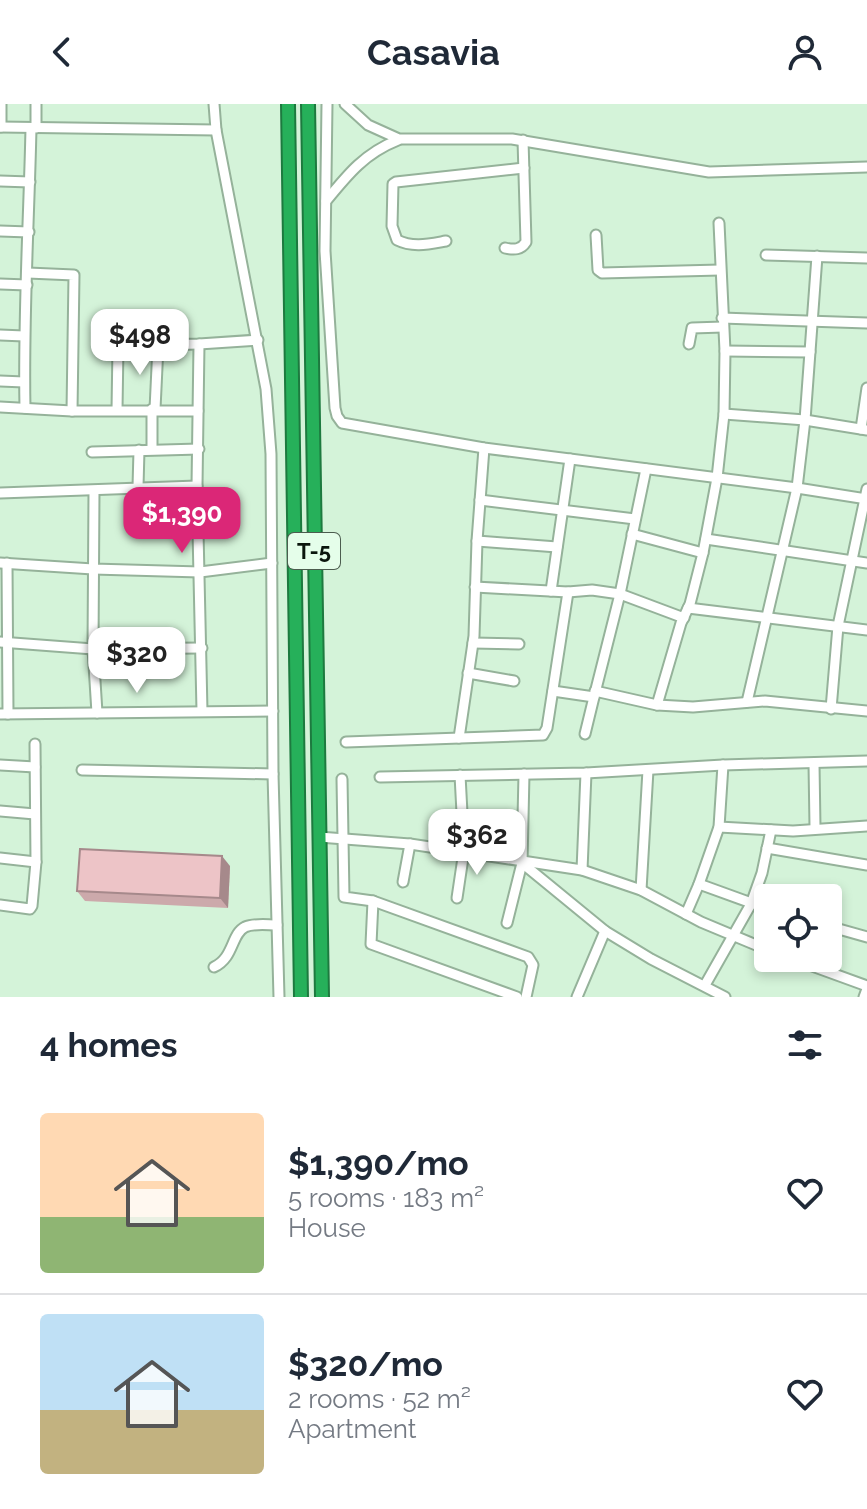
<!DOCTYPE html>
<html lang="en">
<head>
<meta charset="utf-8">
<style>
	body { margin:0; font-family:Raleway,sans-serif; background:#f6f6f7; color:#1f2937; height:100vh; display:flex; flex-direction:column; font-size:30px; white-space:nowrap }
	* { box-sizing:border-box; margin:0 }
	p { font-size:26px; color:#747a83 }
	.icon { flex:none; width:44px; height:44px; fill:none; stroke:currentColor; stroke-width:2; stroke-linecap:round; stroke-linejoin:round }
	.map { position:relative; height:893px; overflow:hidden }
	.panel { display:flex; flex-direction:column; background:#fff; flex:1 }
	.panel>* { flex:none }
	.tools { position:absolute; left:754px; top:780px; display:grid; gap:16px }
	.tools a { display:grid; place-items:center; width:88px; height:88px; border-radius:8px; background:#fff; box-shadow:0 4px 12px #0003; font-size:40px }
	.price { position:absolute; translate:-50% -68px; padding:0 18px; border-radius:16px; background:#fff; color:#222; font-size:26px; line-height:52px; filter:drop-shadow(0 2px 4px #0008) }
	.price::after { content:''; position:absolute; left:50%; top:48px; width:24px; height:18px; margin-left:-12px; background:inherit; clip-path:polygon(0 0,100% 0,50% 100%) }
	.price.on { background:#db2777; color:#fff }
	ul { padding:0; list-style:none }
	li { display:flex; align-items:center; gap:24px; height:200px; padding:0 40px }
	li+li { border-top:2px solid #e0e1e3 }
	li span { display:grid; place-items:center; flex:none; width:224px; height:160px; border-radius:8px; color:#555 }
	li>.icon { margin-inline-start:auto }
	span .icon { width:96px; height:96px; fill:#fffc; stroke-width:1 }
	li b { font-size:34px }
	h2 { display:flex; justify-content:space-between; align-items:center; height:96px; padding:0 40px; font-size:34px }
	header { display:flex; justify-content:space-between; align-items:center; height:104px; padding:0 40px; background:#fff; font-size:36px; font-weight:700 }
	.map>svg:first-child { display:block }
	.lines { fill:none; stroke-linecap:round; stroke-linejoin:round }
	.minor-casing { stroke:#95b29a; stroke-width:13 }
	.highway-casing { stroke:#1d7a3f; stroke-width:16 }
	.minor { stroke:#fff; stroke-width:9 }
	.highway { stroke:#26b05a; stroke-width:12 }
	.wall { fill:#cca9ab }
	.shaded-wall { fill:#a6898b }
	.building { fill:#edc4c7; stroke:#a6898b; stroke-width:2 }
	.labels { text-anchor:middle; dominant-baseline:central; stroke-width:6; stroke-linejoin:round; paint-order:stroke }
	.shield { fill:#e5feea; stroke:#4c5c4f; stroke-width:2 }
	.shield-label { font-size:22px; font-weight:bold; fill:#0b160d }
</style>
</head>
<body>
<header><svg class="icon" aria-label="back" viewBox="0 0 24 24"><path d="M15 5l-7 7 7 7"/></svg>Casavia<svg class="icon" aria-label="person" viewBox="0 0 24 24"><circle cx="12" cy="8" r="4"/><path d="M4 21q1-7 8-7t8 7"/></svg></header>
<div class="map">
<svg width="867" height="893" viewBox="0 0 867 893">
	<rect width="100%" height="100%" fill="#d4f3d9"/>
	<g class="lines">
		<g class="minor-casing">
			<g id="minor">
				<path d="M214,0L216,26L266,285L271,350L273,670L279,893"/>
				<path d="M327,0L325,147L335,304L337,312L342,319L484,344L797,384L867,395"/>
				<path d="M345,0L368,21L399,35H512L709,68L867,63"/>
				<path d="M0,23L216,26"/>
				<path d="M1,23V0"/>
				<path d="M36,24V0"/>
				<path d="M0,77L30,78"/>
				<path d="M326,97C348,70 365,49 398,36"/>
				<path d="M0,127L29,128"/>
				<path d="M596,131L598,166L602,169L720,166"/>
				<path d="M446,137C429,140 413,144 397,136L392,122L393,80L396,78L524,64"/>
				<path d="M505,144C514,146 521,146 526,138L523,36"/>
				<path d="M766,151L867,154"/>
				<path d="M28,169L74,171L72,307"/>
				<path d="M0,180L27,181"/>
				<path d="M722,214L867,219"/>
				<path d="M0,231L24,232"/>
				<path d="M199,240L197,382L202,607"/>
				<path d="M689,240L692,224L723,223"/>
				<path d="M725,247L810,248"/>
				<path d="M0,277L24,278"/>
				<path d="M0,303L72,307H198"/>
				<path d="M25,304C23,211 29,117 31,24"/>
				<path d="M152,305V344"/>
				<path d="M155,305L158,242"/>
				<path d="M117,306L118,242L199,240L258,236"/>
				<path d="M724,310L805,316L867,326"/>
				<path d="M861,325L867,284"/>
				<path d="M139,346L137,420L140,424L198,425"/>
				<path d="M92,348L199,345"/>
				<path d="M94,388L93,545L97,609"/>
				<path d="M0,389L197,382"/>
				<path d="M480,396L635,415"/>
				<path d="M632,430L703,449"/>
				<path d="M706,435L867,459"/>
				<path d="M477,437L557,443"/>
				<path d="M0,459L93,465L200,468L272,459"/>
				<path d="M7,459L8,610"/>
				<path d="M475,483L568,488L592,486L620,490L684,514"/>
				<path d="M551,487L570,355"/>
				<path d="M688,504L867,526"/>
				<path d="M0,538L93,545L202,544"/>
				<path d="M473,539L519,540"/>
				<path d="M468,569L514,577"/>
				<path d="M553,587L594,593L620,490L646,365"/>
				<path d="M595,587L657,601L693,603L765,597L867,607"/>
				<path d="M747,598L797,384L805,316L817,152"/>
				<path d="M657,601L681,519L690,500L703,449L717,374L724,310L725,247L719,119"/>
				<path d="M831,605L838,522L867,385"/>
				<path d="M0,610L273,607"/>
				<path d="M585,630L594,593"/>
				<path d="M459,634L474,532L477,437L484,344"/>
				<path d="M346,638L543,631L547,624L568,488"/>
				<path d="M814,660L815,723"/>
				<path d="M0,661L35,663"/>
				<path d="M82,666L273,670"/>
				<path d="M524,670L522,759L605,827L651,855L725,893"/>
				<path d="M380,673L586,669L723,661L867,657"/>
				<path d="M342,675L344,793L373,797L528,853L533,861L526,893"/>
				<path d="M0,707L35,710"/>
				<path d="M719,723L793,727L867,722"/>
				<path d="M319,733L410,740L582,766L641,786L701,818L768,846"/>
				<path d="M767,744L867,761"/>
				<path d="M0,754L36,758"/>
				<path d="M582,766L586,669"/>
				<path d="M403,778L410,740"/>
				<path d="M699,780L768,805"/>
				<path d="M641,786L648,666"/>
				<path d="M457,794L464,747L460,671"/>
				<path d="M373,797L371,840L517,893"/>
				<path d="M0,801L30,805L32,802L36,758L35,640"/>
				<path d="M686,810L699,780L719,723L723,661"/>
				<path d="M507,819L522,759"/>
				<path d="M828,822L867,833"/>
				<path d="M790,854L867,882"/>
				<path d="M214,863C234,854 231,830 245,823C254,819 267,821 277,821"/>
				<path d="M705,881L751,800L762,769L771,726"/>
				<path d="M577,893L605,827"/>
				<path d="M864,893L867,885"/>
			</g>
		</g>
		<g class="highway-casing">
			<g id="highway">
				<path d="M288,0L301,893"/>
				<path d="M308,0L322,893"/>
			</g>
		</g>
		<use href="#minor" class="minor"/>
		<use href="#highway" class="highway"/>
	</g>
	<path class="wall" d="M230,762L228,804L85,797L77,787Z"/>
	<path class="shaded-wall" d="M222,752L230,762L228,804L220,794Z"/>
	<path class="building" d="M80,745L222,752L220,794L77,787Z"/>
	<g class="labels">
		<rect class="shield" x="288" y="429" width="52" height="36" rx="6"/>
		<g class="shield-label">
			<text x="314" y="447">T-5</text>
		</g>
	</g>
</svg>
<div class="tools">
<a><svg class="icon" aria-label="locate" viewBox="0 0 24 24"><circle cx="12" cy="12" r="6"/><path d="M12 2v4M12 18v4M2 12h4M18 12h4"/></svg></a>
</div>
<b class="price" style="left:140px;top:273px">$498</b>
<b class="price on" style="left:182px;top:451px">$1,390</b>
<b class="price" style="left:137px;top:591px">$320</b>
<b class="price" style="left:477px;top:773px">$362</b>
</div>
<section class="panel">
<h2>4 homes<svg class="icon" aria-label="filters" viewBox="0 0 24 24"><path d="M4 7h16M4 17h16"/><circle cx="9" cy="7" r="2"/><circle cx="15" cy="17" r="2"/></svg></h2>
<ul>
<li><span style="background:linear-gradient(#ffd9b3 65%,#8fb573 0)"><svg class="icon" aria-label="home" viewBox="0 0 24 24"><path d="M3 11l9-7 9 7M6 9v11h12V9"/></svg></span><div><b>$1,390/mo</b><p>5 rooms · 183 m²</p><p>House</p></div><svg class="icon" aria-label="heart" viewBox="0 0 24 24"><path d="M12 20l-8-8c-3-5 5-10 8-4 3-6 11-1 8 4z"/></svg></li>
<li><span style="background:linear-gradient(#bfe0f5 60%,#c2b280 0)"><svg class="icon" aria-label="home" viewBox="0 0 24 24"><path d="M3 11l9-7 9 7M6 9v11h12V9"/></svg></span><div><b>$320/mo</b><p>2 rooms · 52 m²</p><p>Apartment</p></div><svg class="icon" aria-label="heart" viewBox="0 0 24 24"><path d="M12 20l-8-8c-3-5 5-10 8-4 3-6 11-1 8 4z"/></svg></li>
</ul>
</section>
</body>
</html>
